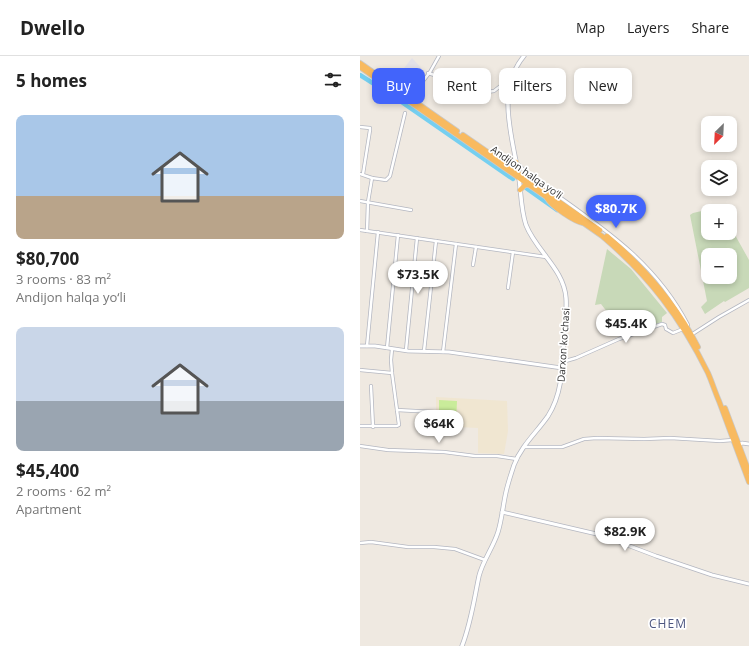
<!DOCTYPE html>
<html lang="en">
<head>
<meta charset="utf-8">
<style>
	body { margin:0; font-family:"Open Sans",sans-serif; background:#f6f6f6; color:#222; height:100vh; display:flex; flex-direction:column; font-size:15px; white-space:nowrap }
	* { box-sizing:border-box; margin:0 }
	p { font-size:13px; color:#767676 }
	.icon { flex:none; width:22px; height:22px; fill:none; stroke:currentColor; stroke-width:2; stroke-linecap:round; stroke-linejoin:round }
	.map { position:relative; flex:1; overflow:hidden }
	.sheet { display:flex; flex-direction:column; background:#fff; width:360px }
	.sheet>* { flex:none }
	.hud { position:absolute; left:12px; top:12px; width:317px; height:36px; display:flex; gap:8px }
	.needle { width:26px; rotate:204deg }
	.buttons { position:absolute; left:341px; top:60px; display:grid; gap:8px }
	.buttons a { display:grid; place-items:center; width:36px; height:36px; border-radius:8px; background:#fff; box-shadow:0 2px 6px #0003; font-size:20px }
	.price { position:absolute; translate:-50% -34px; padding:0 9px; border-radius:14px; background:#fff; color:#222; font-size:13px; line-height:26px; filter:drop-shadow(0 1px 2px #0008) }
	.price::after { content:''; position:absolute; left:50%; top:24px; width:12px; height:9px; margin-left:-6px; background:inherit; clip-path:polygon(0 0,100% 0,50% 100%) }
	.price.active { background:#4264fb; color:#fff }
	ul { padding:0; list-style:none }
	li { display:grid; align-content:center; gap:8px; height:212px; padding:0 16px }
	li span { display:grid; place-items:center; height:124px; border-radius:8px; color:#555 }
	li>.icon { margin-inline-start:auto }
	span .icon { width:72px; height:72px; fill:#fffc; stroke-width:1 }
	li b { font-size:17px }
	h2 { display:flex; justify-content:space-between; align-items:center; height:48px; padding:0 16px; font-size:17px }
	.tag { padding:0 14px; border-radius:8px; background:#fff; box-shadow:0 2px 6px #0003; font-size:14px; line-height:36px }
	.tag.active { background:#4264fb; color:#fff }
	header { display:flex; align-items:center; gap:24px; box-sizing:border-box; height:56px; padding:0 20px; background:#fff; border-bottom:1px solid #e0e0e0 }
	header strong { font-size:19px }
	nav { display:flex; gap:22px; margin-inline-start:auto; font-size:14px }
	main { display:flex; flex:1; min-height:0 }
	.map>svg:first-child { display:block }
	.industrial { fill:#e3e1e8 }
	.education { fill:#f0e6d1 }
	.cemetery { fill:#c8d9b8; fill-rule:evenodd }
	.pitch { fill:#c9ec9a }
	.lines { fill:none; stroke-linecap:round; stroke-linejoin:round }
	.river { stroke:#75cff0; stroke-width:4.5 }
	.minor-casing { stroke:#b4b7c1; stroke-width:4 }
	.tertiary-casing { stroke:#b4b7c1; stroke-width:4.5 }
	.secondary-casing { stroke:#b4b7c1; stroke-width:5 }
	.trunk-casing { stroke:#c9c9c9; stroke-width:6 }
	.minor { stroke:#fff; stroke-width:2.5 }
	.tertiary { stroke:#fff; stroke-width:3 }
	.secondary { stroke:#fff; stroke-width:3.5 }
	.trunk { stroke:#f8ba60; stroke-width:4.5 }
	.labels { text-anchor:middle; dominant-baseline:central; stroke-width:3.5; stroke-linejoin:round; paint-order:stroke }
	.street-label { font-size:10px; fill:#2e2e2e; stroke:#fff }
	.quarter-label { font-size:12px; letter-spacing:1px; fill:#4d5680; stroke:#fff }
</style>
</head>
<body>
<header>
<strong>Dwello</strong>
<nav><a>Map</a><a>Layers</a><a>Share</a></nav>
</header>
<main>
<section class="sheet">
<h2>5 homes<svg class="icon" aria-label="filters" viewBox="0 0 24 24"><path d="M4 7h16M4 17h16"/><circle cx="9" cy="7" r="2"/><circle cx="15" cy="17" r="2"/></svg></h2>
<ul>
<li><span style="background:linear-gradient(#a9c7e8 65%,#b9a48a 0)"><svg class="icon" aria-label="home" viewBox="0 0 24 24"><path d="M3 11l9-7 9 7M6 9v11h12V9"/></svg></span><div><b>$80,700</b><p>3 rooms · 83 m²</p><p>Andijon halqa yo‘li</p></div></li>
<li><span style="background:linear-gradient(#c9d6e8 60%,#9aa5b1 0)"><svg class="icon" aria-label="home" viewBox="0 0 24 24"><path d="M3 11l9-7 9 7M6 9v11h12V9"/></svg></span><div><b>$45,400</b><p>2 rooms · 62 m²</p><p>Apartment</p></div></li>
</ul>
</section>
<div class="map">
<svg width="389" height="590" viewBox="0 0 389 590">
	<rect width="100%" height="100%" fill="#efe9e1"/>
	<path class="industrial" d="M52,2L65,16L53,32L37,21Z"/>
	<path class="education" d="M76,341L147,345L148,375L144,398L118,397V372L76,370Z"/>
	<g class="cemetery">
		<path d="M359,151L362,155H348V177H370V170L389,204V232L365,246L364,245L345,258L341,251L347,245L330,159L333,157ZM348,199H370V221H348Z"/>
		<path d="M247,193L271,213L307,257L302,261V266L264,278L241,248L235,249Z"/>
	</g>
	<path class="pitch" d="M79,344L97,345L96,367H79Z"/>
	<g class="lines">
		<g class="river">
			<path d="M0,19L30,38L153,123"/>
			<path d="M166,132L197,154"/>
		</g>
		<g class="minor-casing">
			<g id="minor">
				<path d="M68,17L127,36L134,35L152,21"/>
				<path d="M50,42L70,16L79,0"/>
				<path d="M0,71L10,72V74L3,118"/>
				<path d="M156,106C161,110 164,115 169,119C230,164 292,199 328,269"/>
				<path d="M0,118L12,122"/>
				<path d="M0,145L51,154"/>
				<path d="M0,174L186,201"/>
				<path d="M7,175L8,146L12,122L26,124L30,120L45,57"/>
				<path d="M113,209L116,191"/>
				<path d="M148,232L153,196"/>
				<path d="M331,279L359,261L389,244"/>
				<path d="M7,290L18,176"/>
				<path d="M27,292L38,179"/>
				<path d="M46,294L57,182"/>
				<path d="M64,295L76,185"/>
				<path d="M83,296L96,188"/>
				<path d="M202,306L216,302L259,283L302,268L305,269L306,273L313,277L323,273"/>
				<path d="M0,314L32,317"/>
				<path d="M11,330L13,371"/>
				<path d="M37,354L74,356"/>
				<path d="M0,370H37L39,369L32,317L31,304L32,293"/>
				<path d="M0,390L28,394L84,396L115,400H137L157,403"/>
				<path d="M164,391H202L224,383L237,382L284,383L310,382L360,385L373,384"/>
				<path d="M0,487L11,486L48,491H74L95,493L125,504"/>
			</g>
		</g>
		<g class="tertiary-casing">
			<g id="tertiary">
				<path d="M0,290H15L48,295L89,296L202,312"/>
				<path d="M379,389L382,387L389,388"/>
				<path d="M142,456L241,479L296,500L352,519L389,528"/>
			</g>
		</g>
		<g class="secondary-casing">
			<path id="secondary" d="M102,590C111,567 114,544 119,520C123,504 133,492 138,476C142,463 143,449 146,436C148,427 151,418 154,409C161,390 177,376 188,360C204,335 202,306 204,277C205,266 207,254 206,242C204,213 176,195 166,169C161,154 161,137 159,122C153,82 135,35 164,0"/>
		</g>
		<g class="trunk-casing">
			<g id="trunk">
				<path d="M0,7L97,75"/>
				<path d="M0,11L242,180C289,220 321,262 348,317C352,326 355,336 359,345C369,372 379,399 389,426"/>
				<path d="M103,79L240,174"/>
				<path d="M148,110L151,109L156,106"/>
				<path d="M160,134L165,129H169"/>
				<path d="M187,142C191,150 215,166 223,167"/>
				<path d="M247,180C284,211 316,248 338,291"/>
				<path d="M365,352L389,416"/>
			</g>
		</g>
		<use href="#minor" class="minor"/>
		<use href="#tertiary" class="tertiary"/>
		<use href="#secondary" class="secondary"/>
		<use href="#trunk" class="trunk"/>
	</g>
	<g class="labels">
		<g class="street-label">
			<text transform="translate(167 116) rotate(35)">Andijon halqa yo‘li</text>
			<text transform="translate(203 289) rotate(-86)">Darxon ko'chasi</text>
		</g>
		<g class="quarter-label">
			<text x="308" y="567">CHEM</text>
		</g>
	</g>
</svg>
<div class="buttons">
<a><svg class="needle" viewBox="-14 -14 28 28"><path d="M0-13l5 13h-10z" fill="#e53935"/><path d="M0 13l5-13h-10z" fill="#767676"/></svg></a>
<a><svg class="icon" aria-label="layers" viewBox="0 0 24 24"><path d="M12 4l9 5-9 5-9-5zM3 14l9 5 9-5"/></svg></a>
<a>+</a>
<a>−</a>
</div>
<b class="price active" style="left:256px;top:173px">$80.7K</b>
<b class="price" style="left:58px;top:239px">$73.5K</b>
<b class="price" style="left:266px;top:288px">$45.4K</b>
<b class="price" style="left:79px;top:388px">$64K</b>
<b class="price" style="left:265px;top:496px">$82.9K</b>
<div class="hud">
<a class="tag active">Buy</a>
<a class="tag">Rent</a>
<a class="tag">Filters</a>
<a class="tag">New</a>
</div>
</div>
</main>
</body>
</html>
